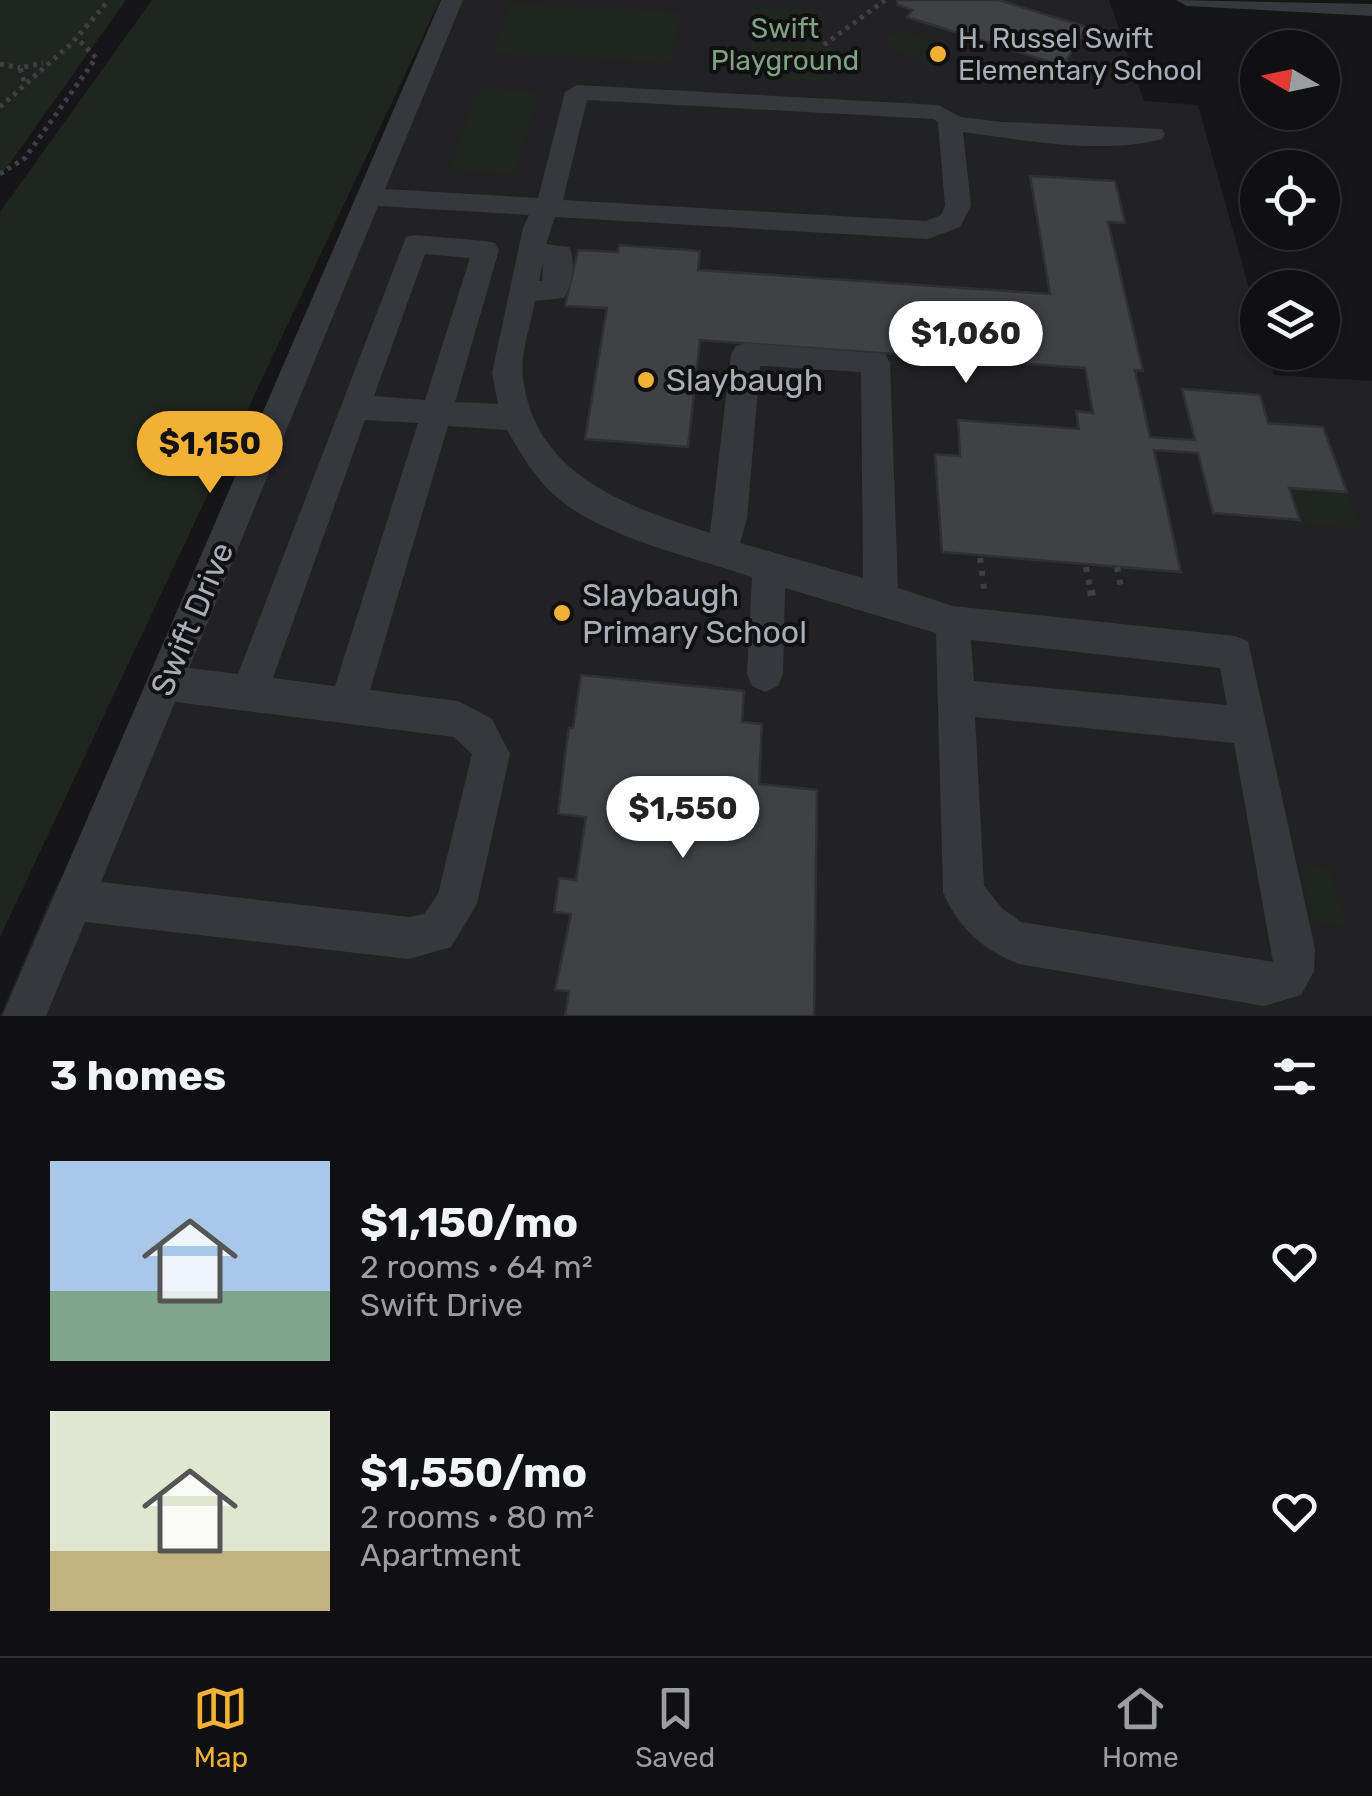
<!DOCTYPE html>
<html lang="en">
<head>
<meta charset="utf-8">
<style>
	body { margin:0; font-family:Rubik,sans-serif; background:#1e1e20; color:#f1f3f6; height:100vh; display:flex; flex-direction:column; font-size:38px; white-space:nowrap }
	* { box-sizing:border-box; margin:0 }
	p { font-size:32px; color:#9c9d9f }
	.icon { flex:none; width:55px; height:55px; fill:none; stroke:currentColor; stroke-width:2; stroke-linecap:round; stroke-linejoin:round }
	.map { position:relative; height:1016px; overflow:hidden }
	.sheet { display:flex; flex-direction:column; background:#101012; flex:1 }
	.sheet>* { flex:none }
	.needle { width:65px; rotate:279deg }
	.tools { position:absolute; left:1240px; top:30px; display:grid; gap:20px }
	.tools a { display:grid; place-items:center; width:100px; height:100px; border-radius:50%; background:#101012; box-shadow:0 2px 8px #0004,0 0 0 2px #303032; font-size:50px }
	.price { position:absolute; translate:-50% -85px; padding:0 22px; border-radius:35px; background:#fff; color:#222; font-size:32px; line-height:65px; filter:drop-shadow(0 2px 5px #0008) }
	.price::after { content:''; position:absolute; left:50%; top:60px; width:30px; height:22px; margin-left:-15px; background:inherit; clip-path:polygon(0 0,100% 0,50% 100%) }
	.price.on { background:#f2b134; color:#111 }
	ul { padding:0; list-style:none }
	li { display:flex; align-items:center; gap:30px; height:250px; padding:0 50px }
	li span { display:grid; place-items:center; flex:none; width:280px; height:200px; border-radius:0px; color:#555 }
	li>.icon { margin-inline-start:auto }
	span .icon { width:120px; height:120px; fill:#fffc; stroke-width:1 }
	li b { font-size:42px }
	h2 { display:flex; justify-content:space-between; align-items:center; height:120px; padding:0 50px; font-size:42px }
	.menu { display:flex; justify-content:space-around; align-items:center; height:140px; border-top:2px solid #303032; background:#101012; font-size:28px; color:#9c9d9f }
	.menu a { display:grid; justify-items:center; gap:5px }
	.menu .on { color:#f2b134 }
	.map>svg:first-child { display:block }
	.built { fill:#222225 }
	.green { fill:#1e261f }
	.building { fill:#404145; stroke:#303034; stroke-width:2.5 }
	.lines { fill:none; stroke-linecap:round; stroke-linejoin:round }
	.path-far2 { stroke:#3d3f44; stroke-width:5; stroke-dasharray:4 5; stroke-linecap:butt }
	.path-far1 { stroke:#3d3f44; stroke-width:6; stroke-dasharray:5 8; stroke-linecap:butt }
	.path { stroke:#3d3f44; stroke-width:8; stroke-dasharray:6 9; stroke-linecap:butt }
	.minor { fill:#37383d; fill-rule:evenodd }
	.poi-dot { fill:#f2b134; stroke:#111113; stroke-width:4 }
	.labels { text-anchor:middle; dominant-baseline:central; stroke-width:8; stroke-linejoin:round; paint-order:stroke }
	.far-park-label { font-size:28px; fill:#7fa381; stroke:#111113 }
	.far-poi-label { font-size:28px; fill:#a8adb8; stroke:#111113; text-anchor:start }
	.poi-label { font-size:32px; fill:#a8adb8; stroke:#111113; text-anchor:start }
	.street-label { font-size:32px; fill:#a8adb8; stroke:#111113 }
</style>
</head>
<body>
<div class="map">
<svg width="1372" height="1016" viewBox="0 0 1372 1016">
	<rect width="100%" height="100%" fill="#161618"/>
	<path class="built" d="M452,0H1109L1144,101L1198,105L1257,317L1258,352L1267,353L1274,375L1372,381V1016H0L51,897L165,683Z"/>
	<g class="green">
		<path d="M0,0H126L0,177Z"/>
		<path d="M152,0H440L0,937V212Z"/>
		<path d="M510,3L680,12L672,63L493,53Z"/>
		<path d="M752,6L824,9V82L746,78Z"/>
		<path d="M907,32L939,43L942,55C921,64 902,55 885,43L888,36Z"/>
		<path d="M478,88L539,92L515,174L449,170Z"/>
		<path d="M1289,488L1347,492L1360,528L1301,524Z"/>
		<path d="M1299,864L1330,868L1346,926L1314,923Z"/>
	</g>
	<g class="building">
		<path d="M897,0H998L1087,27L1063,66L907,17L912,10L898,5Z"/>
		<path d="M1030,176L1115,181L1125,223L1108,222L1143,371L1135,370L1150,437L1195,440L1182,389L1260,395L1268,423L1323,427L1347,492L1289,488L1300,520L1213,513L1198,453L1154,450L1181,572L942,552L935,454L960,456L958,420L1079,429L1076,411L1093,413L1085,368L700,340L688,447L585,439L607,308L565,306L578,250L618,252L619,245L700,251L698,270L1050,294Z"/>
		<path d="M581,675L744,691L742,722L762,724L759,784L817,790L814,1016H565L569,991L555,990L571,914L554,912L559,878L576,880L586,817L558,814L567,740L569,728H573Z"/>
	</g>
	<g class="lines">
		<g class="path-far2">
			<path d="M824,45L885,0"/>
			<path d="M0,64L20,68"/>
			<path d="M24,81L20,68L43,63"/>
			<path d="M0,107L72,43L109,0"/>
			<path d="M0,174L25,158L96,58L78,39"/>
		</g>
		<g class="path-far1">
			<path d="M980,558L984,589"/>
			<path d="M1086,567L1091,593"/>
			<path d="M1117,567L1121,588"/>
		</g>
		<path class="path" d="M1091,590L1092,597"/>
		<g class="minor">
			<path d="M441,0H463L385,189L538,198L565,92L577,85L938,105L961,117L1002,122L1162,129L1165,134L1162,139C1104,155 1022,140 963,132L971,206L960,227L928,239L555,217L546,244L569,247C577,260 571,286 564,298L535,301C531,324 520,354 523,377C534,476 629,507 710,533L731,354L736,346L746,343L885,354L890,362L898,588L953,606L1235,636L1248,641L1315,949L1314,971L1301,995L1264,1006L1019,964C982,949 959,929 943,892L936,633L785,588L783,674L778,686L765,692L752,686L747,674L752,577C693,557 598,537 552,493C533,475 520,452 507,430L448,426L370,690L458,701L492,719L510,754L477,904L451,947L409,959L85,922L46,1016H2ZM587,100L933,119L938,122L945,206L941,215L926,221L563,200ZM378,206L529,215L523,228L492,373L498,404L455,402L499,250L495,243L486,241L415,235L406,237L238,674L189,668ZM425,254L470,258L425,400L374,396ZM543,262L542,281H539ZM760,366L861,372L863,578L740,543L747,519ZM365,420L418,423L335,686L273,678ZM971,640L1220,668L1227,705L974,681ZM175,702L454,737L472,754L438,894L424,914L409,917L101,882ZM975,717L1234,743L1273,962L1021,922L1002,908L984,886Z"/>
			<path d="M1176,0L1372,4V16L1187,6Z"/>
		</g>
	</g>
	<g class="poi-dot">
		<circle cx="938" cy="54" r="10"/>
		<circle cx="646" cy="380" r="10"/>
		<circle cx="562" cy="613" r="10"/>
	</g>
	<g class="labels">
		<g class="far-park-label">
			<text x="785" y="28">Swift<tspan x="785" dy="32">Playground</tspan></text>
		</g>
		<g class="far-poi-label">
			<text x="958" y="38">H. Russel Swift<tspan x="958" dy="32">Elementary School</tspan></text>
		</g>
		<g class="poi-label">
			<text x="666" y="380">Slaybaugh</text>
			<text x="582" y="595">Slaybaugh<tspan x="582" dy="37">Primary School</tspan></text>
		</g>
		<g class="street-label">
			<text transform="translate(192 619) rotate(-67)">Swift Drive</text>
		</g>
	</g>
</svg>
<div class="tools">
<a><svg class="needle" viewBox="-14 -14 28 28"><path d="M0-13l5 13h-10z" fill="#e53935"/><path d="M0 13l5-13h-10z" fill="#9c9d9f"/></svg></a>
<a><svg class="icon" aria-label="locate" viewBox="0 0 24 24"><circle cx="12" cy="12" r="6"/><path d="M12 2v4M12 18v4M2 12h4M18 12h4"/></svg></a>
<a><svg class="icon" aria-label="layers" viewBox="0 0 24 24"><path d="M12 4l9 5-9 5-9-5zM3 14l9 5 9-5"/></svg></a>
</div>
<b class="price" style="left:966px;top:386px">$1,060</b>
<b class="price on" style="left:210px;top:496px">$1,150</b>
<b class="price" style="left:683px;top:861px">$1,550</b>
</div>
<section class="sheet">
<h2>3 homes<svg class="icon" aria-label="filters" viewBox="0 0 24 24"><path d="M4 7h16M4 17h16"/><circle cx="9" cy="7" r="2"/><circle cx="15" cy="17" r="2"/></svg></h2>
<ul>
<li><span style="background:linear-gradient(#a9c7e8 65%,#7fa58c 0)"><svg class="icon" aria-label="home" viewBox="0 0 24 24"><path d="M3 11l9-7 9 7M6 9v11h12V9"/></svg></span><div><b>$1,150/mo</b><p>2 rooms · 64 m²</p><p>Swift Drive</p></div><svg class="icon" aria-label="heart" viewBox="0 0 24 24"><path d="M12 20l-8-8c-3-5 5-10 8-4 3-6 11-1 8 4z"/></svg></li>
<li><span style="background:linear-gradient(#dfe7d0 70%,#c2b280 0)"><svg class="icon" aria-label="home" viewBox="0 0 24 24"><path d="M3 11l9-7 9 7M6 9v11h12V9"/></svg></span><div><b>$1,550/mo</b><p>2 rooms · 80 m²</p><p>Apartment</p></div><svg class="icon" aria-label="heart" viewBox="0 0 24 24"><path d="M12 20l-8-8c-3-5 5-10 8-4 3-6 11-1 8 4z"/></svg></li>
</ul>
</section>
<nav class="menu">
<a class="on"><svg class="icon" aria-label="map" viewBox="0 0 24 24"><path d="M3 6l6-2 6 2 6-2v14l-6 2-6-2-6 2zM9 4v14M15 6v14"/></svg>Map</a>
<a><svg class="icon" aria-label="saved" viewBox="0 0 24 24"><path d="M7 4h10v16l-5-4-5 4z"/></svg>Saved</a>
<a><svg class="icon" aria-label="home" viewBox="0 0 24 24"><path d="M3 11l9-7 9 7M6 9v11h12V9"/></svg>Home</a>
</nav>
</body>
</html>
